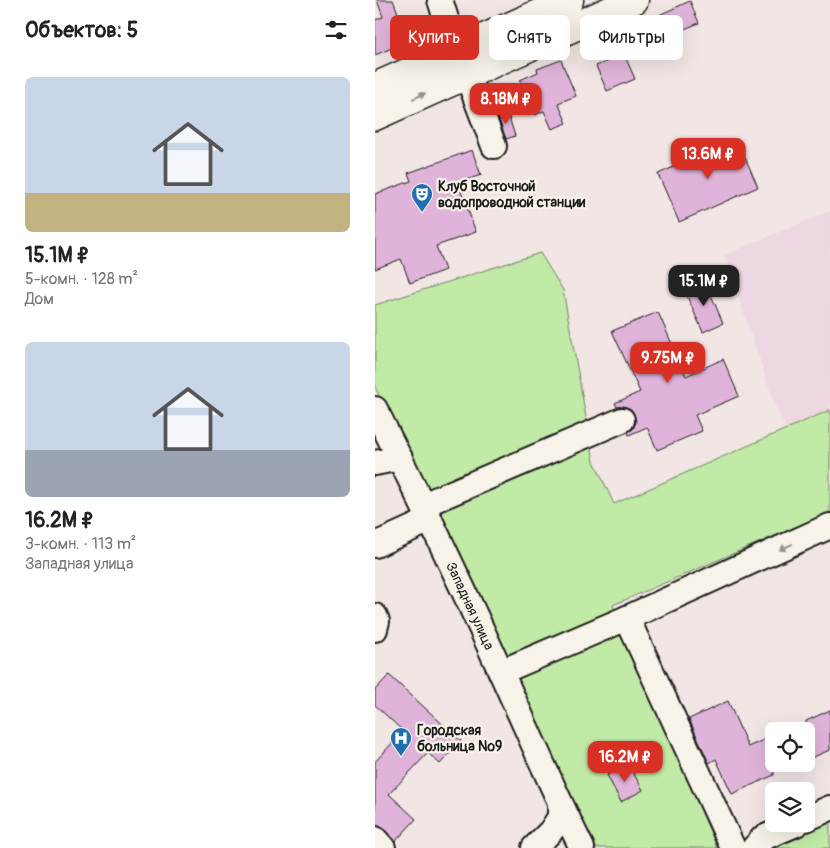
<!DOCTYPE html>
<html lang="ru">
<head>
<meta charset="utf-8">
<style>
	body { margin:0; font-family:Pangolin,sans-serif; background:#f2f2f2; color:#222; height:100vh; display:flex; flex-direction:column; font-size:19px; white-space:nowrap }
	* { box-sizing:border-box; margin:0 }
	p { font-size:16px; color:#767676 }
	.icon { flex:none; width:28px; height:28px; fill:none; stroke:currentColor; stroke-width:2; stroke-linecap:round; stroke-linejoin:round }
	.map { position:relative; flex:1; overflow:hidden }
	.sheet { display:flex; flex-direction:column; background:#fff; width:375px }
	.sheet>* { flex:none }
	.hud { position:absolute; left:15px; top:15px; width:365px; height:45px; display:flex; gap:10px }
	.buttons { position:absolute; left:390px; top:722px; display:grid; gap:10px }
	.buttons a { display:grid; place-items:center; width:50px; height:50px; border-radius:8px; background:#fff; box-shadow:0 5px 20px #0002; font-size:25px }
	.price { position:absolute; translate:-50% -42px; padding:0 11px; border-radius:10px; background:#d93025; color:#fff; font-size:16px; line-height:32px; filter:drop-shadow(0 1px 2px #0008) }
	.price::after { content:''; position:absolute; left:50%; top:30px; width:15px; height:11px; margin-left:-8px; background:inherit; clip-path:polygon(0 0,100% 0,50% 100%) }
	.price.on { background:#222; color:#fff }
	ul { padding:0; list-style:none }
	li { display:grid; align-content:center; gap:10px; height:265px; padding:0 25px }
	li span { display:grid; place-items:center; height:155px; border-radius:8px; color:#555 }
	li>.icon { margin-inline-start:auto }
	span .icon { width:90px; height:90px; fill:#fffc; stroke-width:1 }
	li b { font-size:21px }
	h2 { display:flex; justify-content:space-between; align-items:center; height:60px; padding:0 25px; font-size:21px }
	.tag { padding:0 18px; border-radius:8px; background:#fff; box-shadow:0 5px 20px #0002; font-size:18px; line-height:45px }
	.tag.on { background:#d93025; color:#fff }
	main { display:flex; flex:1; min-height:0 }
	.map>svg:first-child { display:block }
	.built { fill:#edd7e2 }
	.green { fill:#c1eaa6; stroke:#6e8361 }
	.building { fill:#e0b4da; stroke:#1c1c1c }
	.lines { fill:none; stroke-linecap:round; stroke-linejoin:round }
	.minor-casing { stroke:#1c1c1c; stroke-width:28 }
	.major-casing { stroke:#1c1c1c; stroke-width:31 }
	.minor { stroke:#f7f3e8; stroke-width:24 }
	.major { stroke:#f7f3e8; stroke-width:28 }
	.oneway { fill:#94928c }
	.labels { text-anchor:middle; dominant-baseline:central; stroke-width:4.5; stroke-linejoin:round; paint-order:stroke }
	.poi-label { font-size:14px; font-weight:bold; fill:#1c1c1c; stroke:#f7f3e8; text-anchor:start }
	.street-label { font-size:14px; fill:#1c1c1c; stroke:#f7f3e8 }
</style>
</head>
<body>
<main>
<section class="sheet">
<h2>Объектов: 5<svg class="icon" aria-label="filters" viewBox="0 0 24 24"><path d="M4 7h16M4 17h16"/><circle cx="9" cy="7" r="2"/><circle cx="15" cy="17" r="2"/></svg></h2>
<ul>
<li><span style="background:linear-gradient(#c9d6e8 75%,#c2b280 0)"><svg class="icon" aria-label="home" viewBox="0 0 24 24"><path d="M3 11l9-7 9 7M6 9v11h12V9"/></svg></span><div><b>15.1M ₽</b><p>5-комн. · 128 m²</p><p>Дом</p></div></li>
<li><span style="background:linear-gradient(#c9d6e8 70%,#9aa5b1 0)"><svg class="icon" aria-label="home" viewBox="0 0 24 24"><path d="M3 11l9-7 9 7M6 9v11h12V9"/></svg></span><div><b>16.2M ₽</b><p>3-комн. · 113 m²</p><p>Западная улица</p></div></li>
</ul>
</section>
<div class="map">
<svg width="455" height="848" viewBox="0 0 455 848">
	<rect width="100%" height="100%" fill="#f2e6e5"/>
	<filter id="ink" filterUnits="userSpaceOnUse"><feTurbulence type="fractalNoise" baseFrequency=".02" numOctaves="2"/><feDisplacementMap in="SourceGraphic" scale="10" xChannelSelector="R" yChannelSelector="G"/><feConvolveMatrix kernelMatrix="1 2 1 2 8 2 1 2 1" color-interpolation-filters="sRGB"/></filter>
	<g filter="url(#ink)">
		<path class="built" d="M455,211V410L412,429L401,408L349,255Z"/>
		<g class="green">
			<path d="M165,253L188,290L219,461L239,504L455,410V512L238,605L342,848H219L0,387V305Z"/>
			<path d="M455,817V848H391Z"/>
		</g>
		<g class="building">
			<path d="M2,0H18L34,41L0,55V20L8,17Z"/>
			<path d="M315,1L324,23L293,36L284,15Z"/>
			<path d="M249,54L260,79L232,91L221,66Z"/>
			<path d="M186,60L201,96L183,103L192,123L177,129L169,111L160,115L145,80L163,72L162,69Z"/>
			<path d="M132,111L140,136L131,139L122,114Z"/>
			<path d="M362,139L383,187L304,222L283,174Z"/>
			<path d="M97,150L106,175L83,183L101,232L61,246L70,270L35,283L26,259L0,269V194L36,181L33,173Z"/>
			<path d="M331,283L348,323L328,332L310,292Z"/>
			<path d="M283,312L311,376L348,359L364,396L320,415L327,431L282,450L272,427L254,435L253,432L258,429L261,422L259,414L256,409L249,406L242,407L240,403L265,392L237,331Z"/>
			<path d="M14,675L86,741L65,764L53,753L14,794L41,819L20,842L10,830L5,826H0V762L28,731L0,705V690Z"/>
			<path d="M353,701L373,747L399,735V775L357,794L341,759L334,763L314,719Z"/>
			<path d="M455,710V750L431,760V721Z"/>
			<path d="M253,764L268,790L246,802L232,775Z"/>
		</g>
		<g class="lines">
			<g class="minor-casing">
				<g id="minor">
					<path d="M65,0L81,50"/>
					<path d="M92,75L119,146"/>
					<path d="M0,409C44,496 86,583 126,672C153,731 178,790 207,848"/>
					<path d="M0,463L25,458"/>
					<path d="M48,505L247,420"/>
					<path d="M0,545L55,520"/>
					<path d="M0,616L2,621L0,629"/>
					<path d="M252,618L358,848"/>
					<path d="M126,672L252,618L455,526"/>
					<path d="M431,819L455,808"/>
					<path d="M0,839L8,848"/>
					<path d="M159,848L176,831L185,817V805"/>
					<path d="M379,848L388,838L421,824"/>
				</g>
			</g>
			<g class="major-casing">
				<g id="major">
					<path d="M0,87L194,0"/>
					<path d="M0,116L259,0"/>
				</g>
			</g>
			<use href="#minor" class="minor"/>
			<use href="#major" class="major"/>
		</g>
		<defs><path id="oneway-solid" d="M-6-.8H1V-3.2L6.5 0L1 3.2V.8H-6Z" transform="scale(1.25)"/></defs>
		<g class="oneway">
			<use href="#oneway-solid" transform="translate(44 96) rotate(-24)"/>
			<use href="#oneway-solid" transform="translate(411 547) rotate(155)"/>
		</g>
	</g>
	<defs>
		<g id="theatre-pin" transform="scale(1.125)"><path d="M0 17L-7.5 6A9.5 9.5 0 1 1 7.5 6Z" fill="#1f6fb2" stroke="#f7f3e8"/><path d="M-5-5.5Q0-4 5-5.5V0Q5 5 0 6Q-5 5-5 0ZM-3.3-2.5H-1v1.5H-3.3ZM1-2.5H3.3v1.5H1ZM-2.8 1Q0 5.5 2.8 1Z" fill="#fff"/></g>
		<g id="hospital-pin" transform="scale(1.125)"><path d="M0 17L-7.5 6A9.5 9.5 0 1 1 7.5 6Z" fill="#1f6fb2" stroke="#f7f3e8"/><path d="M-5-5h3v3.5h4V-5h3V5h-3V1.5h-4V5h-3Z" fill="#fff"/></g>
	</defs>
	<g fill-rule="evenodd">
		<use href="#theatre-pin" x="47" y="194"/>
		<use href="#hospital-pin" x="26" y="738"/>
	</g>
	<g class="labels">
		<g class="poi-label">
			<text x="63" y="186">Клуб Восточной<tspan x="63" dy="16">водопроводной станции</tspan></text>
			<text x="42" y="730">Городская<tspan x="42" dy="16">больница №9</tspan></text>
		</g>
		<g class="street-label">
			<text transform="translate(95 606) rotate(65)">Западная улица</text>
		</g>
	</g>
</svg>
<div class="buttons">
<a><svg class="icon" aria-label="locate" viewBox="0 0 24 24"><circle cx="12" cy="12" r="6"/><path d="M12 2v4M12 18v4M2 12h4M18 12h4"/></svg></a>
<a><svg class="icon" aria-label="layers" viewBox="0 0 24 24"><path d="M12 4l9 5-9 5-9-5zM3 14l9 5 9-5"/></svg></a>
</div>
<b class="price" style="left:131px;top:125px">8.18M ₽</b>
<b class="price" style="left:333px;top:180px">13.6M ₽</b>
<b class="price on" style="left:329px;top:307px">15.1M ₽</b>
<b class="price" style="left:293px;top:384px">9.75M ₽</b>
<b class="price" style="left:250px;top:783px">16.2M ₽</b>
<div class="hud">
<a class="tag on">Купить</a>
<a class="tag">Снять</a>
<a class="tag">Фильтры</a>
</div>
</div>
</main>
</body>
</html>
